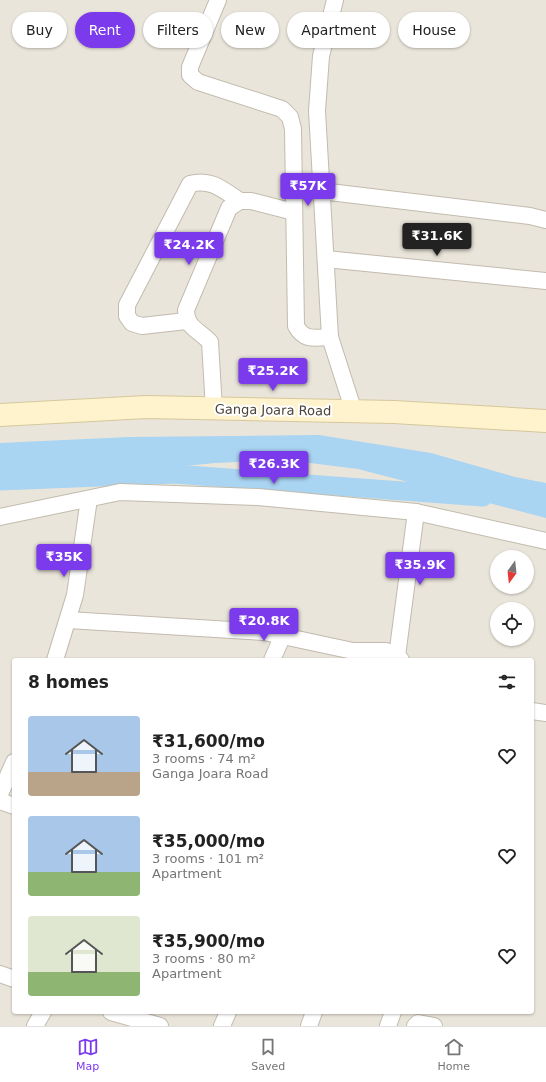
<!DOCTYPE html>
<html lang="en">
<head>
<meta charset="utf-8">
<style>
	body { margin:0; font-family:"DejaVu Sans",sans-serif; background:#f6f6f6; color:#222; height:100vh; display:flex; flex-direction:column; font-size:15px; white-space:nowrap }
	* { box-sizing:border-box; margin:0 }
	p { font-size:13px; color:#767676 }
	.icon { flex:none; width:22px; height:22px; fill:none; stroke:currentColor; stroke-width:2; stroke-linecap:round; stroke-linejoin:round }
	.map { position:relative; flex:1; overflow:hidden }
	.drawer { position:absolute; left:12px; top:658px; width:522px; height:356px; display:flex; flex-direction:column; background:#fff; border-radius:4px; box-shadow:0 1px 3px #0004 }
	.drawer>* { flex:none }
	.guide { position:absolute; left:12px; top:12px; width:522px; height:36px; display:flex; gap:8px }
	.needle { width:26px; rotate:195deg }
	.controls { position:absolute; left:490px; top:550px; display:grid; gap:8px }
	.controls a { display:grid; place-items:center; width:44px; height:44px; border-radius:50%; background:#fff; box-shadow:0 1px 3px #0004; font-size:20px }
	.price { position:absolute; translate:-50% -34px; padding:0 9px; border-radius:4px; background:#7c3aed; color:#fff; font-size:13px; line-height:26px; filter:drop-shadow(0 1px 2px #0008) }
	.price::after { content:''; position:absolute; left:50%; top:24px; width:12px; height:9px; margin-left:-6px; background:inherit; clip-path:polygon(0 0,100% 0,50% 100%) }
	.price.on { background:#222; color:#fff }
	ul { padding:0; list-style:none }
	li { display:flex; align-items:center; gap:12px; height:100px; padding:0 16px }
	li span { display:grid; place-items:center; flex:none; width:112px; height:80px; border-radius:4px; color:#555 }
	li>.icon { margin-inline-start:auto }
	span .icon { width:48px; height:48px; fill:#fffc; stroke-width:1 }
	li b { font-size:17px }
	h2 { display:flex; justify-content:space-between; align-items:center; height:48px; padding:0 16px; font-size:17px }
	.chip { padding:0 14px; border-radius:18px; background:#fff; box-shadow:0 1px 3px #0004; font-size:14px; line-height:36px }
	.chip.on { background:#7c3aed; color:#fff }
	.tab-bar { display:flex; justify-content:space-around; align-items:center; height:56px; border-top:1px solid #e0e0e0; background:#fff; font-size:11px; color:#767676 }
	.tab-bar a { display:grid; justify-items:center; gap:2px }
	.tab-bar .on { color:#7c3aed }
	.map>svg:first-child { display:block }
	.residential { fill:#eae5da; fill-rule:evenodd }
	.water { fill:#a9d4f2 }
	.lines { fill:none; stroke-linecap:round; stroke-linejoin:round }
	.canal { stroke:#a9d4f2; stroke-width:19 }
	.minor-casing { stroke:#c2bbae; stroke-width:18 }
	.secondary-casing { stroke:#d6c79b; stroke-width:24 }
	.minor { stroke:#fff; stroke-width:16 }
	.secondary { stroke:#fff3cd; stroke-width:22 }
	.labels { text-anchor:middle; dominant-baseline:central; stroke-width:4; stroke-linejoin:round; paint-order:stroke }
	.street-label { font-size:13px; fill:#4b4439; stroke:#fff }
</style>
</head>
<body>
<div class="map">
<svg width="546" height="1026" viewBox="0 0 546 1026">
	<rect width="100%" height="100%" fill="#f6f3ec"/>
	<path class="residential" d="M0,0H546V1026H0ZM497,557H527V587H497ZM497,609H527V639H497ZM14,660H532V1012H14Z"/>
	<path class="water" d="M319,435L431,453L515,477L546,483V518L358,469L286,460L215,463L0,484V443L129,437Z"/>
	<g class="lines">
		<path class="canal" d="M0,481L174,474L483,497"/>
		<g class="minor-casing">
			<g id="minor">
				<path d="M218,0L190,67V75L198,82L282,109L290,117L293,129L296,326C304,341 315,338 330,337"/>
				<path d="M335,0L321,56L317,111L330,337L354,412"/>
				<path d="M321,191L530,216L546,220"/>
				<path d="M326,259L546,281"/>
				<path d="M186,321L142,326L132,323L127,316V305L190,184C211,178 223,190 240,201"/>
				<path d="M214,409L210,342C198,329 187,329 186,310L229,208L240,201H251L294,212"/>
				<path d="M0,517L120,492L258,497L416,512L546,541"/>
				<path d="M68,620L264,632L353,651H386L397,656L401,660"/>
				<path d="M397,656L416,512"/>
				<path d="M55,660L75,595L89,499"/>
				<path d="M272,660L283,635"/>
				<path d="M532,711L546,713"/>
				<path d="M0,794L14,762"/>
				<path d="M0,801L14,806"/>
				<path d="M0,974L14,979"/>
				<path d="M111,1012L160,1026"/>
				<path d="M35,1026L43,1012"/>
				<path d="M222,1026L228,1012"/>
				<path d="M309,1026L314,1012"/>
				<path d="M388,1026L393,1012"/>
				<path d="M415,1026L418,1023L434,1026"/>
			</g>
		</g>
		<g class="secondary-casing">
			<path id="secondary" d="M0,415L146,407L394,412L546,421"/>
		</g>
		<use href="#minor" class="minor"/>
		<use href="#secondary" class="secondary"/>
	</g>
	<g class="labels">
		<g class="street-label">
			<text transform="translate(273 410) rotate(1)">Ganga Joara Road</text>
		</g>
	</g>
</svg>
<div class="controls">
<a><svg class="needle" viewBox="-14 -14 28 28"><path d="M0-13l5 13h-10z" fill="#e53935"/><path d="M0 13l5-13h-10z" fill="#767676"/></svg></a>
<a><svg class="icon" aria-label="locate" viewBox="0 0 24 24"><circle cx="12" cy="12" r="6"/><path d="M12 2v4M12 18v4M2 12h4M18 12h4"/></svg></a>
</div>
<b class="price" style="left:308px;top:207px">₹57K</b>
<b class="price on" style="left:437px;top:257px">₹31.6K</b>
<b class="price" style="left:189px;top:266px">₹24.2K</b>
<b class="price" style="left:273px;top:392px">₹25.2K</b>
<b class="price" style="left:274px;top:485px">₹26.3K</b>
<b class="price" style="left:64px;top:578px">₹35K</b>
<b class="price" style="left:420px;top:586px">₹35.9K</b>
<b class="price" style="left:264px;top:642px">₹20.8K</b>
<div class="guide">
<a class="chip">Buy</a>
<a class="chip on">Rent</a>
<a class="chip">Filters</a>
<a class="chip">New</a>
<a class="chip">Apartment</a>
<a class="chip">House</a>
</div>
<section class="drawer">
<h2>8 homes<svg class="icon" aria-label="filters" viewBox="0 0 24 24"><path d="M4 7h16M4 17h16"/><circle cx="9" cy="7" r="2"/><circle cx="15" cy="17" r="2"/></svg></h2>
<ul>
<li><span style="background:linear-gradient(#a9c7e8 70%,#b9a48a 0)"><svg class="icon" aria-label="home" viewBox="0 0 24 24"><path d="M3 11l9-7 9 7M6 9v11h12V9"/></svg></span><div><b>₹31,600/mo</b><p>3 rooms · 74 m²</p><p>Ganga Joara Road</p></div><svg class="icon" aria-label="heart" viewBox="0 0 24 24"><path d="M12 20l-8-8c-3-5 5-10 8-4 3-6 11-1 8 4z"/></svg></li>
<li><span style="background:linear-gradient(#a9c7e8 70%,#8fb573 0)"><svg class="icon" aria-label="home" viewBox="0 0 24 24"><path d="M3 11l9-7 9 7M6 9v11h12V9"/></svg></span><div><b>₹35,000/mo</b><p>3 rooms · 101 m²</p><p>Apartment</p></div><svg class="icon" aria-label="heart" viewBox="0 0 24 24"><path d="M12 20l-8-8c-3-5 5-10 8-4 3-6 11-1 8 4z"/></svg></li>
<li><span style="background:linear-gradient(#dfe7d0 70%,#8fb573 0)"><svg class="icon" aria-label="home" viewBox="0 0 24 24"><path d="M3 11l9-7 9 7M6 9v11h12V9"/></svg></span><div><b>₹35,900/mo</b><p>3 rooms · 80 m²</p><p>Apartment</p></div><svg class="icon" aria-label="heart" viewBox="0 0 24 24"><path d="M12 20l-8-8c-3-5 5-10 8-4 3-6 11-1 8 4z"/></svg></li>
</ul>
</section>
</div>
<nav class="tab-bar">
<a class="on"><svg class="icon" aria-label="map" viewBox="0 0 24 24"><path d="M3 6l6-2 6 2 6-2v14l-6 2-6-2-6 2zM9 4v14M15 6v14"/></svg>Map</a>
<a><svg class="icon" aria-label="saved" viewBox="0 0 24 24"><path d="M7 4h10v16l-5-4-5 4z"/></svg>Saved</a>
<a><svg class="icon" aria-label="home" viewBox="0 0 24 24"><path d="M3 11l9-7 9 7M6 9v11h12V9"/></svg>Home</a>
</nav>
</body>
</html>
